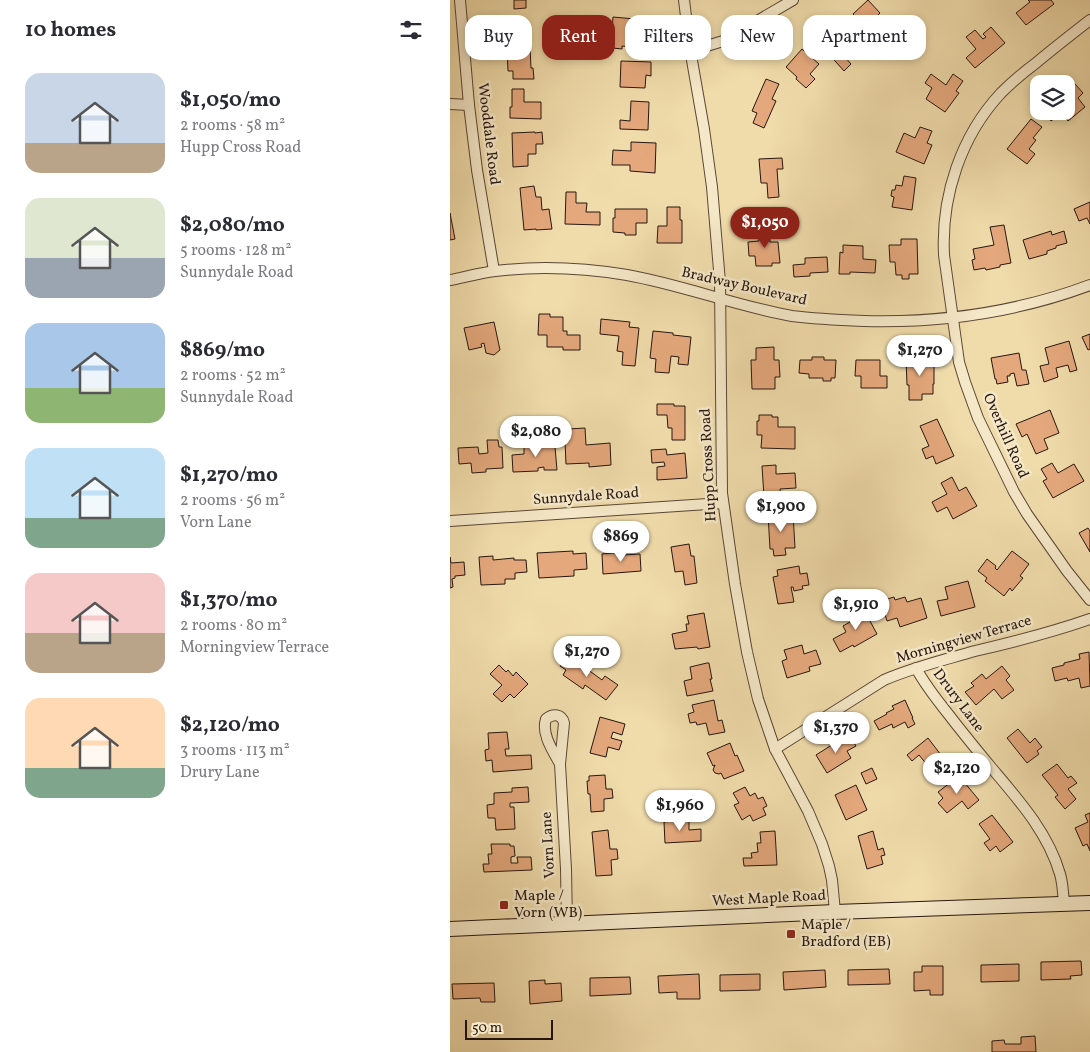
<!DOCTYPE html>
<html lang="en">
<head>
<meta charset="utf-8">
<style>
	body { margin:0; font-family:Vollkorn,serif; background:#f2f2f3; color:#2b2b33; height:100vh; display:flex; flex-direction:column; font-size:19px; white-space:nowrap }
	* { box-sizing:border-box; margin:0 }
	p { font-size:16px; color:#7c7c81 }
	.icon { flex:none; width:28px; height:28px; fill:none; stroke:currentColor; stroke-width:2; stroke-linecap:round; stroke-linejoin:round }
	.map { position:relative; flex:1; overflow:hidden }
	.details { display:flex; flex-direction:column; background:#fff; width:450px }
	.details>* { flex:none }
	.top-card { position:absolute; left:15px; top:15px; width:475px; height:45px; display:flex; gap:10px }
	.controls { position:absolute; left:580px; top:75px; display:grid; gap:10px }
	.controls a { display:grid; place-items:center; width:45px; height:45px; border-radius:10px; background:#fff; box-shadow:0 2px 8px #0003; font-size:25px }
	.scale { position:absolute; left:15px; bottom:12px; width:88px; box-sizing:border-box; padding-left:5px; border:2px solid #271610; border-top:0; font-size:14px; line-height:18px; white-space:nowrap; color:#271610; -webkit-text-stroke:4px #f5e8c8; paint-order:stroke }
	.price { position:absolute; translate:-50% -42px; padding:0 11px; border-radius:18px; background:#fff; color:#222; font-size:16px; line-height:32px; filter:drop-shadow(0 1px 2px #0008) }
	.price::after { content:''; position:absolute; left:50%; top:30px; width:15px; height:11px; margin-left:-8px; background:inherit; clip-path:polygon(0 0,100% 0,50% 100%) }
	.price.current { background:#8f2418; color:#fff }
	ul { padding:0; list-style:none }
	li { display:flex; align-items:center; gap:15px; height:125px; padding:0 25px }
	li span { display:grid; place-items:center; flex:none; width:140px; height:100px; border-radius:15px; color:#555 }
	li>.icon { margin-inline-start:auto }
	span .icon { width:60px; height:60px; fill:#fffc; stroke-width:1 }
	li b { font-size:21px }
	h2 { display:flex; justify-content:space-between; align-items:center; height:60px; padding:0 25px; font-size:21px }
	.chip { padding:0 18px; border-radius:15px; background:#fff; box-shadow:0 2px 8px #0003; font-size:18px; line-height:45px }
	.chip.current { background:#8f2418; color:#fff }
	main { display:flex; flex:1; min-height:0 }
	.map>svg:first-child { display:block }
	.building { fill:#e4a87c; stroke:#271610 }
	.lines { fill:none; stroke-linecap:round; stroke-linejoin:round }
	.minor-casing { stroke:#594736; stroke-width:12 }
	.secondary-casing { stroke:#271610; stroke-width:16 }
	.minor { stroke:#f5e8c8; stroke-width:10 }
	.secondary { stroke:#f5e8c8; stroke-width:14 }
	.poi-dot { fill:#8f2418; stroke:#f5e8c8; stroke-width:2 }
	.labels { text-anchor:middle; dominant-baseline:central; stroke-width:5; stroke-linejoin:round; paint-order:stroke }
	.street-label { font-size:15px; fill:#271610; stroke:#f5e8c8 }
	.poi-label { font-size:15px; fill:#271610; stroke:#f5e8c8; text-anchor:start }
</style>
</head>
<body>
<main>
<section class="details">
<h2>10 homes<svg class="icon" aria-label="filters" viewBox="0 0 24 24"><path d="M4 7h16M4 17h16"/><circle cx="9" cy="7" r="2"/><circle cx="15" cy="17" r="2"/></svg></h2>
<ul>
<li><span style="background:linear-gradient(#c9d6e8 70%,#b9a48a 0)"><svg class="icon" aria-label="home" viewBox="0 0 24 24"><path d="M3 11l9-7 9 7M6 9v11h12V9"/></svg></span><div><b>$1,050/mo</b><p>2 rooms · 58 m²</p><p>Hupp Cross Road</p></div></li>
<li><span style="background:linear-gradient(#dfe7d0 60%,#9aa5b1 0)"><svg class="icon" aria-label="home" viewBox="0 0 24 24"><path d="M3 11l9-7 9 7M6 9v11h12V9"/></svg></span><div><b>$2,080/mo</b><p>5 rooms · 128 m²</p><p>Sunnydale Road</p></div></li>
<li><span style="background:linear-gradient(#a9c7e8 65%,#8fb573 0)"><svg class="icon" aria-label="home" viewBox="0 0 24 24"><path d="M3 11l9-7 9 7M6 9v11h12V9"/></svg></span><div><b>$869/mo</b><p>2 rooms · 52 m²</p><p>Sunnydale Road</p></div></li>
<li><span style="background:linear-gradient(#bfe0f5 70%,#7fa58c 0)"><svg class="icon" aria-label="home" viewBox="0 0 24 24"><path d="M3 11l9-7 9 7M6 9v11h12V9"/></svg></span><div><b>$1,270/mo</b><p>2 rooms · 56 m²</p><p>Vorn Lane</p></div></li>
<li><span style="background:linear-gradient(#f6c9c9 60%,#b9a48a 0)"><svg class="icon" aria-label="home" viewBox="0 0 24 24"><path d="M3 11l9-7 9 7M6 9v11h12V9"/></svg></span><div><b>$1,370/mo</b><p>2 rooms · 80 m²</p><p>Morningview Terrace</p></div></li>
<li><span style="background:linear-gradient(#ffd9b3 70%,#7fa58c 0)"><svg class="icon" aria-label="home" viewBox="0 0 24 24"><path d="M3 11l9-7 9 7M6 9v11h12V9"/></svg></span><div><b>$2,120/mo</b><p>3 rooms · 113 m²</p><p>Drury Lane</p></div></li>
</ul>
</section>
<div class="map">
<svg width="640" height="1052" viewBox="0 0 640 1052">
	<rect width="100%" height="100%" fill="#f0dbaa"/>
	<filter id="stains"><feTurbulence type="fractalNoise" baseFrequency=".004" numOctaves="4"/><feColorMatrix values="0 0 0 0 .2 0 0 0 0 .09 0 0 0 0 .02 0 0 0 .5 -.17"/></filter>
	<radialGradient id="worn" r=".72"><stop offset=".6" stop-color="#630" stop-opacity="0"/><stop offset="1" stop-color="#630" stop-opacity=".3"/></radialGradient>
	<g class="building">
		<path d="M64,0H76V8L64,9Z"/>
		<path d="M418,0L430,13L428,15L433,19L425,27L429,31L418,41L409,32L415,27L403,14Z"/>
		<path d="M578,0H601L604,4L576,25L566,13L580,2Z"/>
		<path d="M163,17L196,20L193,48L172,46V49L153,47L155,29L162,30Z"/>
		<path d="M541,27L555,43L525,68L516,58L526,49L516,37L525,30L533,39L536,37L533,34Z"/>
		<path d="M388,32L399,44L401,42L409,51L401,58L397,54L394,56L401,64L394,71L377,52L385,45L380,39Z"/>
		<path d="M57,47H80L81,68H83L84,79H63V71H58Z"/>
		<path d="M352,49L369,64L360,74L365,79L356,88L346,79L347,77L336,67Z"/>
		<path d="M171,61L201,62V76L196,75L195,88L170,87Z"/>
		<path d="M481,74L496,85L503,74L513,81L506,91L509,93L495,112L476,99L482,88L475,83Z"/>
		<path d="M316,79L329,84L322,99L326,101L314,128L303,123L307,113L302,111Z"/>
		<path d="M625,84L633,93L628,98L635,107L618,121L611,113L601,121L593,111H616V87L618,86L620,88Z"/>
		<path d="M62,89H74V102H91V119L60,118V107H62Z"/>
		<path d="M181,101L199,102L198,130L170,129V120L180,121Z"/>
		<path d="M581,119L592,127L583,138L586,140L579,149L585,154L577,164L557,149Z"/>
		<path d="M470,127L482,131L477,143L482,145L474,164L446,152L454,133L465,138Z"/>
		<path d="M85,132V133L92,132L93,144H86V154H78V166L63,167L62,133Z"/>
		<path d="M181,142L206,143L205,173L180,171V165H162L163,150L181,151Z"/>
		<path d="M332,158L333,169H327L329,197L318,198L317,183H311L309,159Z"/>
		<path d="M454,176L466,178L462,210L442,207L444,197L441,196L442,190H445L446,185L452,186Z"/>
		<path d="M84,186L86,197H91L92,210L99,209L102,229L86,230V229L74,230L70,188Z"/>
		<path d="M116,192H126V203H137L136,212H150V225L115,224Z"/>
		<path d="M640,202V224L637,218L629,221L624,209Z"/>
		<path d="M217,207H230V220H232V243H207L208,226H217Z"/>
		<path d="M165,209H197V223H186V235H175V233L163,232V218H165Z"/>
		<path d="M0,213L5,239L0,240Z"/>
		<path d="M554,225L561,263L550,265V267L536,270L535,268L524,270L522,260L525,259L523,249L544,245L540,227Z"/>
		<path d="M319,227L320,242H328L330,263H322V266H306L305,256H299L298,242L309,241V228Z"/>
		<path d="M601,231L602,235L614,231L617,243L606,246V248L597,251V254L579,259L573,240Z"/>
		<path d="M451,239H467L468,274H459V279H452V275H446L445,262H440L439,245H451Z"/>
		<path d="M393,245L413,246V259L426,260L425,273L400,272V274H389L390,252L393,253Z"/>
		<path d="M377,257L378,272L360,273V276L344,277L343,265L355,264V258Z"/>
		<path d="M89,314H100V317H113V331H117V335H130V350H113V347H97V335H88Z"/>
		<path d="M151,319L180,322L179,327L189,328L185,366L172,365L173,352L167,351L169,336L150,334Z"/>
		<path d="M44,322L50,350L44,355L36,353L34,343L31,344L32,347L19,350L14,328Z"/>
		<path d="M203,331L223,333V335L241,337L238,365L228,364L229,357L221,356L219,373L205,372L206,359L200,358Z"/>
		<path d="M640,334V349L638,350L632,337Z"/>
		<path d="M619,341L627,370L620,372L618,365L606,368L608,377L594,382L590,366L599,364L595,348Z"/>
		<path d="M324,347V360H329L330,377H325V389H302L301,360H306V348Z"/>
		<path d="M569,353L572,370H576L579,384L567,386L564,373L560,374V376H557L558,382L547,384L546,379H545L541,358Z"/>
		<path d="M362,357H374V360H386L385,378H381V381H373V378H359V374L349,373L350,360H362Z"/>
		<path d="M484,358V384H483V394H472V400H459V385H457L456,359Z"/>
		<path d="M406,360H430V376H437V388H411V376H405Z"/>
		<path d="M207,404H224V406H235V440H222V428H218L217,415H207Z"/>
		<path d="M600,410L609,433L594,439L598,449L586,454L577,434L572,437L566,424Z"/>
		<path d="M309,415H322V417H328V427H345V449L311,448L312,435H307V421H309Z"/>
		<path d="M487,419L504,456L486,464L483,456L476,459L472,449L479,446L470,426Z"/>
		<path d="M135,428L136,445L160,443L161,465L139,467V463L116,464L115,442L119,441L118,429Z"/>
		<path d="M101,439L102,447H105L107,470H94V467L88,468V471L63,472L62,455L74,454V443H86V445L93,444V440Z"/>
		<path d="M37,440H48L49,447H52L53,468L36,469V472L22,473L21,463L9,464L8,448L28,447L29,454L38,453Z"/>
		<path d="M216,449L217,455L235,453L237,478L207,480V467L215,466L214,462L202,463L201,450Z"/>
		<path d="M602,463L608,473L624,464L634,481L603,498L593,481L597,479L591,469Z"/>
		<path d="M326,465V474L345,473L346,488L330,489L331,496L314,497L312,466Z"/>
		<path d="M502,477L509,491L516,487L527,506L503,519L497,507L487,512L482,502L497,494L491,483Z"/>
		<path d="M343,513L345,548H335L336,555L324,556L323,549H320L318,514Z"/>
		<path d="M638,528L640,531V552L629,533Z"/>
		<path d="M239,544L241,556H244L247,583L235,585L233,571L225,572L221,547Z"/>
		<path d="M123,551V554L136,553L137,569L124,570V576L89,578L87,553Z"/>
		<path d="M562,551L579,564L570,576L573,578L562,591L560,588L554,596L535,581L537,578L528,571L537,559L546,566L545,568L547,570Z"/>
		<path d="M172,552L173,555L190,554L191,571L153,574L152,554Z"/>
		<path d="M43,556V560L64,558V560H76L77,572L65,573V579H55V584L31,585L29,557Z"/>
		<path d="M0,557L1,563L14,562L15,575L5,576V578L2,579L3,587L0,588Z"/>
		<path d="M349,566L350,574L357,573L359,585L352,586L353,589L344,591L343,587H341L344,602L328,604L323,577L328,576L327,570Z"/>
		<path d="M518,581L525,607L491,616L487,601L498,599L495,587Z"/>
		<path d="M444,597L445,600L455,597L457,602L471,598L477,618L450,627L447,618L437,621L431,601Z"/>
		<path d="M413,608L427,634L404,647L403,645L390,652L383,639L396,632L393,626L400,622L397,616Z"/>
		<path d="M254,613L260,647L248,649L247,647L225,649L222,634L237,631L236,624H239L237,616Z"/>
		<path d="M352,645L354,654L366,650L371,664L359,667L360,671L337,678L332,661L337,659L334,650Z"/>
		<path d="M639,652L640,686L631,688L629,678L618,681L617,678L605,681L602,668L614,665V663L630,659L629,654Z"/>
		<path d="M118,655L152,680L155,676L168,685L156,700L135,685L133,689L113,675L116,670L110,666Z"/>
		<path d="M257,663H259L262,679H260L263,691L237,696L234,681L242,679L240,667Z"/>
		<path d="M49,665L56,672L58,670L63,676L66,672L78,684L64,698L60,694L52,702L43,694L52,685L40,674Z"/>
		<path d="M552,666L560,676L556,680L564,690L552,699L544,689L526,705L515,692L524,686L521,683L532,674L536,679Z"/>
		<path d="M264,700L268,721L272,720L275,732L259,735L256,723L247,725L246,722L240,723L238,714L244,712L242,705Z"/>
		<path d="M455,700L463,718H462L465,724L458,728L455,722L443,728L442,724L429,730L424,721L437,714L436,713L444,709L442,706Z"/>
		<path d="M150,717L175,724L172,735L163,732L161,738L172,741L169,750L158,747L156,757L140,753Z"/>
		<path d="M568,729L580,743L585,738L592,747L587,751L589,754L577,763L557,738Z"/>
		<path d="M57,732L59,749H55L56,756L81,755L82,769L43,772L42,760L36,761L35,750L39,749L38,733Z"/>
		<path d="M399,734L406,746L397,751L401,758L377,773L366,755Z"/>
		<path d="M478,738L491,755L489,756L497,765L488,772L481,763L478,766L469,755L462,761L457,755Z"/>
		<path d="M280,743L285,756L287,755L294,771L274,779L271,773L269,774L265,773L263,770L265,765L263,766L257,753Z"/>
		<path d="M607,764L618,778L621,776L627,783L618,789L626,799L615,809L605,797L608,795L592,775Z"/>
		<path d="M422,768L427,779L416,784L411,773Z"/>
		<path d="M155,775L156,789H162L163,798L154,799V811L141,812L140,794H138L137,781H139V776Z"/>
		<path d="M509,776L529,800L518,809L512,801L497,813L488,803L493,798L488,792Z"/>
		<path d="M406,785L417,810L396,820L385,795Z"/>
		<path d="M78,787L79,802L60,803V807H64L65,829L46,830L45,818H38L37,805L44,804V793L62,792V788Z"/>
		<path d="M295,787L300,796L305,793L308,799L313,797L317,806L313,808L316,815L303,821L300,815L292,820L284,805L289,803L283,793Z"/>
		<path d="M640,813V851L637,844L633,846L625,828L638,822L635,815Z"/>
		<path d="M542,815L563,842L550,852L546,846L540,851L534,843L540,839L529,824Z"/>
		<path d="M230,817V821L239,820V830L251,829V841L215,843L214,822L220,821V818Z"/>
		<path d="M158,830L160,849H167L168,859L161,860L162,875L146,876L142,832Z"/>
		<path d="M325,831L327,865L294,866L293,858H302L301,853L308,852L307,843H311L310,832Z"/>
		<path d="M423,831L428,850L433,848L435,855L431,856L433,864L417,869L408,836Z"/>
		<path d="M41,844H60V846H64L65,856L61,857V863H68L67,857H81L82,870L34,872L33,864H39L38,854H42Z"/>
		<path d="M631,961L632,975L620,976L621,979L591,980V962Z"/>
		<path d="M569,964V981L531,982V965Z"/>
		<path d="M472,966H493V995H480V990L464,991V972H472Z"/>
		<path d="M439,969L440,984L398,985V970Z"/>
		<path d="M375,970L376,987L334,990L333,972Z"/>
		<path d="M249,974L250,999H227V992L209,993L208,976Z"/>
		<path d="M310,974V990L270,991V975Z"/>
		<path d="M180,977L181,994L140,996V978Z"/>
		<path d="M95,980V984L111,983L112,1001L80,1004L79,981Z"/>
		<path d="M44,983L45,1002H31L30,998L3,999L2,984Z"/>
		<path d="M585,1036L586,1052H542V1041L554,1040L555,1044H571V1037Z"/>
	</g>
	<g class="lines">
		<g class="minor-casing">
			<g id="minor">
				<path d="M10,0L19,105L27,170L44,271"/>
				<path d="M234,0L240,49L254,129L262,187L270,282L272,493L285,584L297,652L308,699L325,749L358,811L372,844L379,866L382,880L385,912"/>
				<path d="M640,20C622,34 604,48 586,63C574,72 562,82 551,93C511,136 491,196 494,255L509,362L515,382L528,418L564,492L577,514L617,571L640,600"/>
				<path d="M240,49L260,45L273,41L343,0"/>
				<path d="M0,104L19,105"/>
				<path d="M0,280C15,277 30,273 45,271C87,266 135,268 177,275C233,285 286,306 342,316C366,319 389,320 414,321C490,323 568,312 640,285"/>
				<path d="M0,521L273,503"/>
				<path d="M466,668C475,685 487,700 499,715C512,732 526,749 540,766C567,798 598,832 610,874C613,884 613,894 614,904"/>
				<path d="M325,749L434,680C464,667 494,660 525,651C564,642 603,632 640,619"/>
				<path d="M110,764C103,751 91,734 96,719C103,713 112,714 114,723L110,764L116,869L117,924"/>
			</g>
		</g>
		<g class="secondary-casing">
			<path id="secondary" d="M0,929L385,912L640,903"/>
		</g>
		<use href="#minor" class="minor"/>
		<use href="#secondary" class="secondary"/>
	</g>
	<g class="poi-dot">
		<rect x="49" y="900" width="10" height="10" rx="2.5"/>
		<rect x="336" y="929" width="10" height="10" rx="2.5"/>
	</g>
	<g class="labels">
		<g class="street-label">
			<text transform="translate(38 134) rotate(83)">Wooddale Road</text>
			<text transform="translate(294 287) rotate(13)">Bradway Boulevard</text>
			<text transform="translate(555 436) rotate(66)">Overhill Road</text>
			<text transform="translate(259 465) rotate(-93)">Hupp Cross Road</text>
			<text transform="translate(136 497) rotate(-4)">Sunnydale Road</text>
			<text transform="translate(514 640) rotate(-16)">Morningview Terrace</text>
			<text transform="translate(508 701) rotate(53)">Drury Lane</text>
			<text transform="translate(99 845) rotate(-93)">Vorn Lane</text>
			<text transform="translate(319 899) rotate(-3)">West Maple Road</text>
		</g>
		<g class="poi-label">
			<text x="64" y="896">Maple /<tspan x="64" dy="17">Vorn (WB)</tspan></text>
			<text x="351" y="925">Maple /<tspan x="351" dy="17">Bradford (EB)</tspan></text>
		</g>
	</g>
	<rect width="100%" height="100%" filter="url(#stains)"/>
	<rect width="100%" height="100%" fill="url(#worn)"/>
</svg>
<div class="controls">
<a><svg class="icon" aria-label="layers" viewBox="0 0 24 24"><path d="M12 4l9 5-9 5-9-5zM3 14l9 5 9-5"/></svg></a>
</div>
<div class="scale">50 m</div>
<b class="price current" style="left:315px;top:249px">$1,050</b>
<b class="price" style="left:470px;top:377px">$1,270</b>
<b class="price" style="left:86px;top:458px">$2,080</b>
<b class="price" style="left:331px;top:533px">$1,900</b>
<b class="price" style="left:171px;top:563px">$869</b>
<b class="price" style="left:406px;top:631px">$1,910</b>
<b class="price" style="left:137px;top:678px">$1,270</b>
<b class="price" style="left:386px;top:754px">$1,370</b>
<b class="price" style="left:507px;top:795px">$2,120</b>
<b class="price" style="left:230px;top:832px">$1,960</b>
<div class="top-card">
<a class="chip">Buy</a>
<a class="chip current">Rent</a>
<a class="chip">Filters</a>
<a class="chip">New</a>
<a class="chip">Apartment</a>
</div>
</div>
</main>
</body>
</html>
